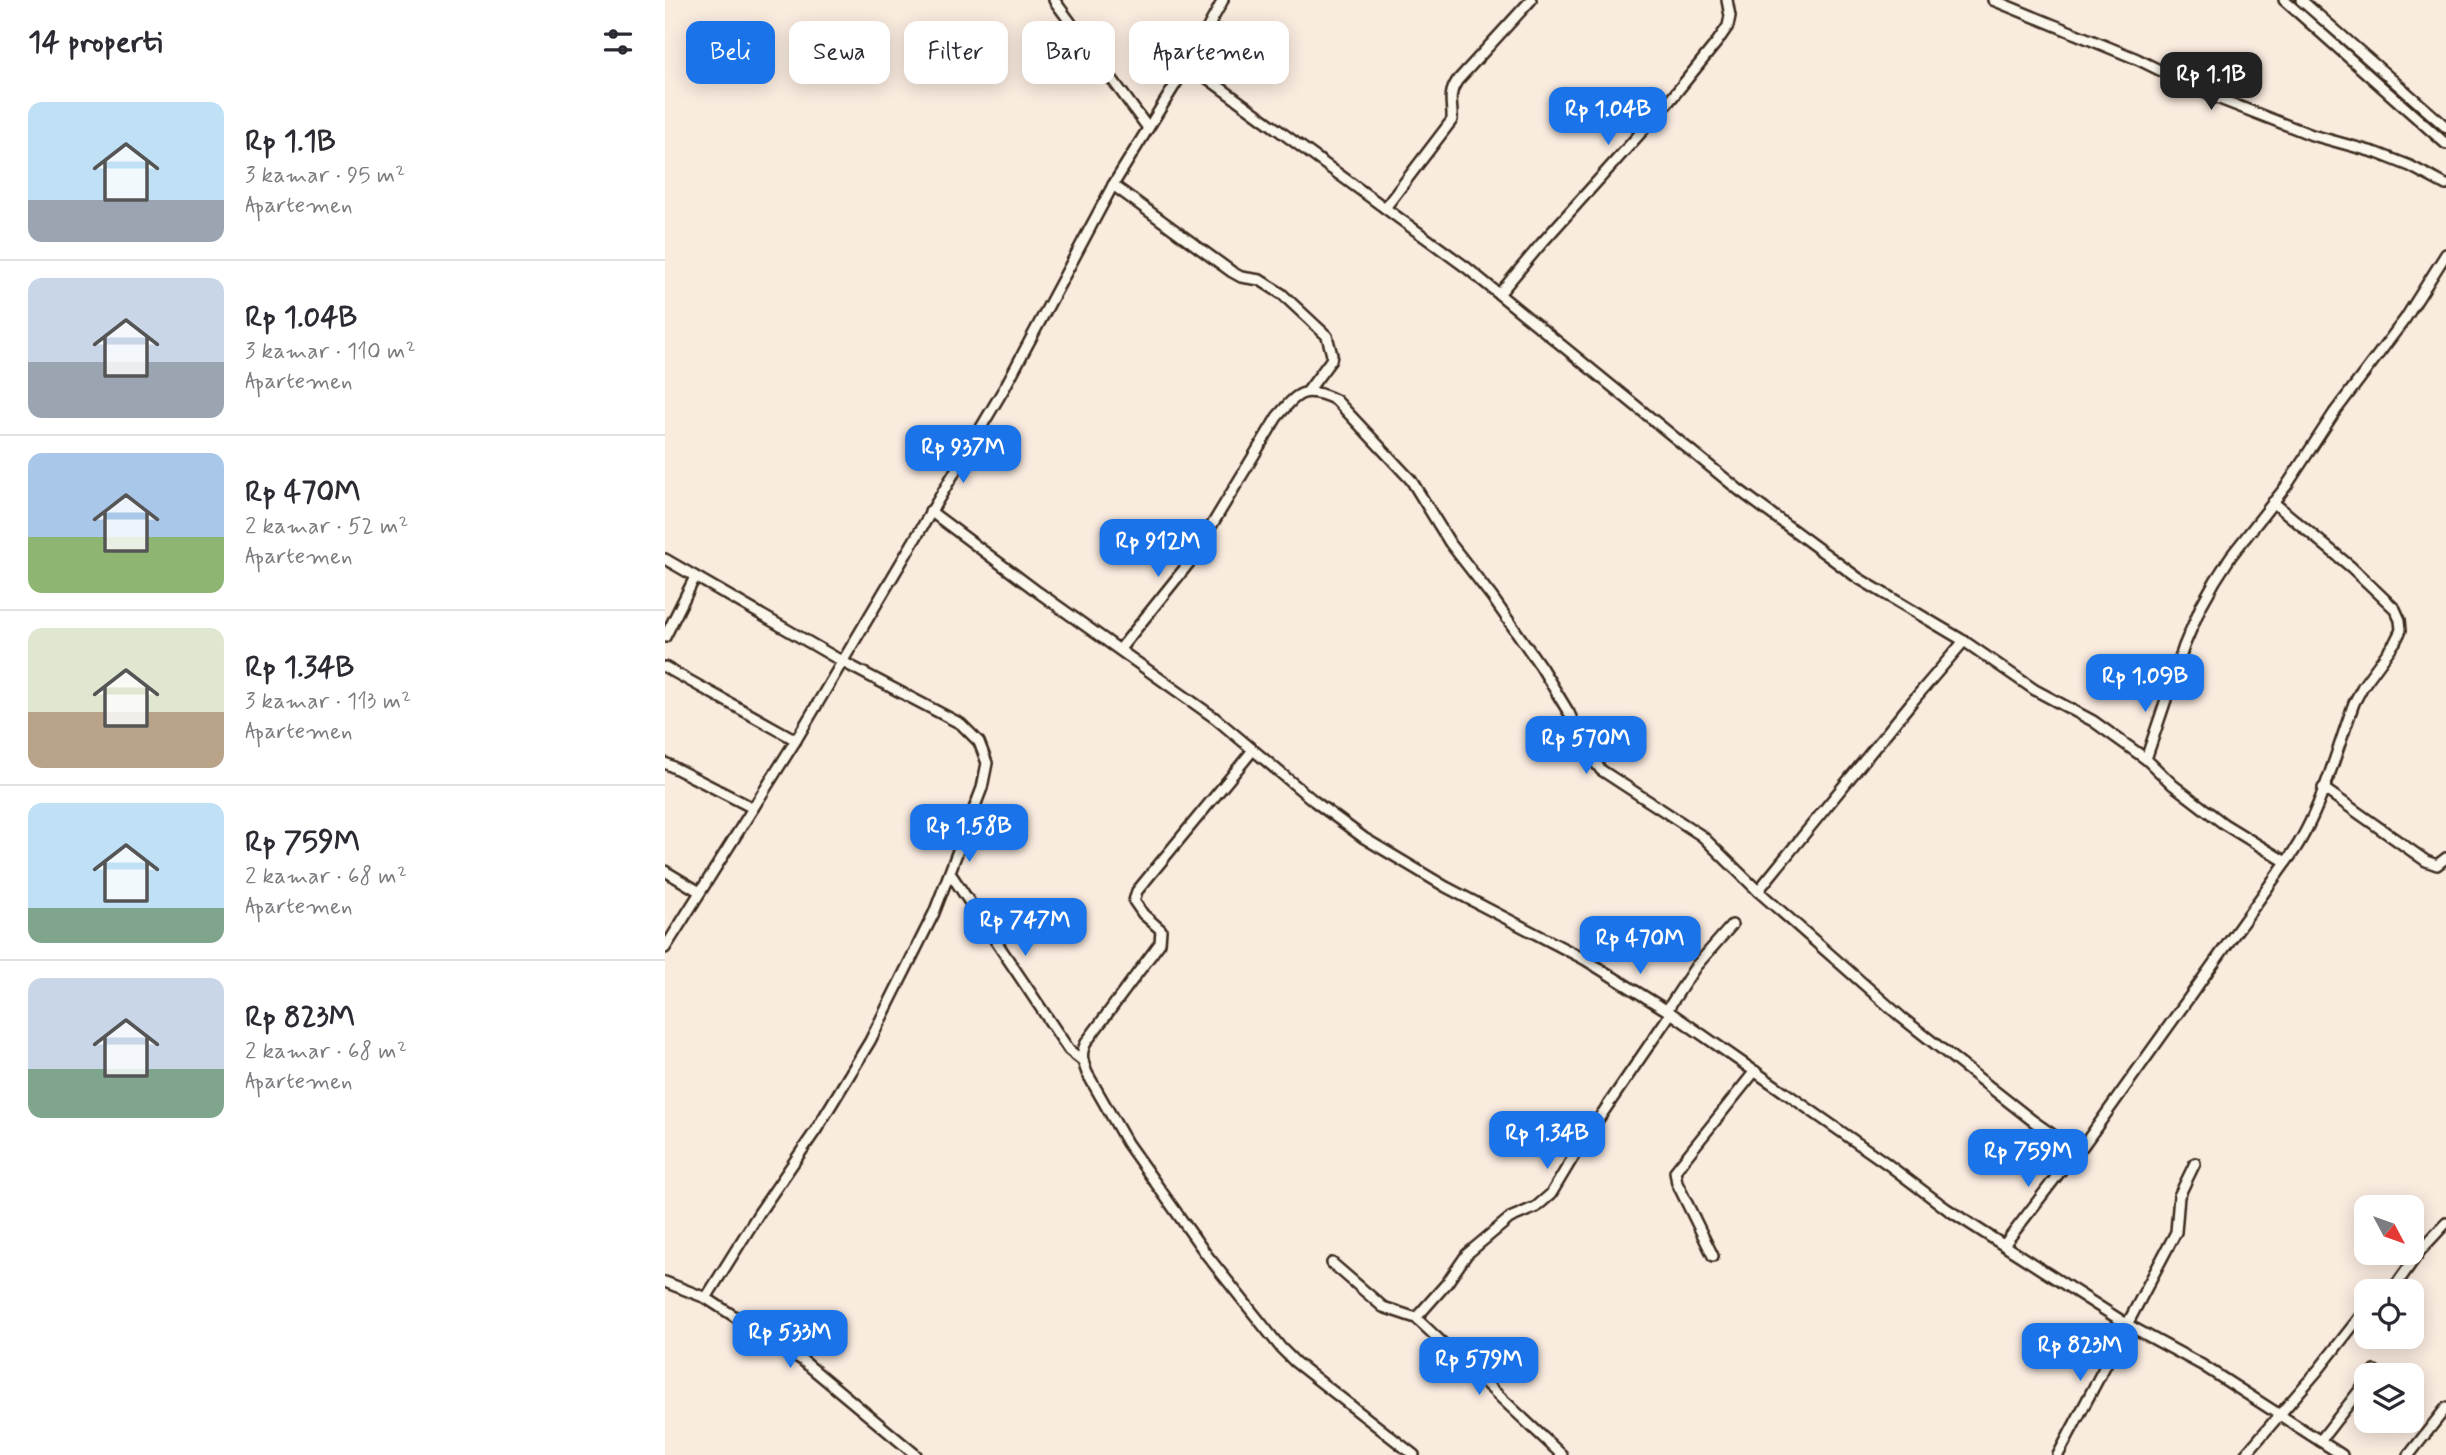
<!DOCTYPE html>
<html lang="id">
<head>
<meta charset="utf-8">
<style>
	body { margin:0; font-family:Mynerve,sans-serif; background:#f7f7f7; color:#2b2b33; height:100vh; display:flex; flex-direction:column; font-size:26px; white-space:nowrap }
	* { box-sizing:border-box; margin:0 }
	p { font-size:23px; color:#7c7c81 }
	.icon { flex:none; width:38px; height:38px; fill:none; stroke:currentColor; stroke-width:2; stroke-linecap:round; stroke-linejoin:round }
	.map { position:relative; flex:1; overflow:hidden }
	.sheet { display:flex; flex-direction:column; background:#fff; width:665px }
	.sheet>* { flex:none }
	.guide { position:absolute; left:21px; top:21px; width:665px; height:63px; display:flex; gap:14px }
	.needle { width:46px; rotate:131deg }
	.fabs { position:absolute; left:1689px; top:1195px; display:grid; gap:14px }
	.fabs a { display:grid; place-items:center; width:70px; height:70px; border-radius:14px; background:#fff; box-shadow:0 4px 18px #0003; font-size:35px }
	.price { position:absolute; translate:-50% -60px; padding:0 16px; border-radius:14px; background:#1a73e8; color:#fff; font-size:23px; line-height:46px; filter:drop-shadow(0 2px 4px #0008) }
	.price::after { content:''; position:absolute; left:50%; top:42px; width:21px; height:16px; margin-left:-10px; background:inherit; clip-path:polygon(0 0,100% 0,50% 100%) }
	.price.active { background:#222; color:#fff }
	ul { padding:0; list-style:none }
	li { display:flex; align-items:center; gap:21px; height:175px; padding:0 28px }
	li+li { border-top:2px solid #e1e1e2 }
	li span { display:grid; place-items:center; flex:none; width:196px; height:140px; border-radius:14px; color:#555 }
	li>.icon { margin-inline-start:auto }
	span .icon { width:84px; height:84px; fill:#fffc; stroke-width:1 }
	li b { font-size:30px }
	h2 { display:flex; justify-content:space-between; align-items:center; height:84px; padding:0 28px; font-size:30px }
	.tag { padding:0 24px; border-radius:14px; background:#fff; box-shadow:0 4px 18px #0003; font-size:24px; line-height:63px }
	.tag.active { background:#1a73e8; color:#fff }
	main { display:flex; flex:1; min-height:0 }
	.map>svg:first-child { display:block }
	.lines { fill:none; stroke-linecap:round; stroke-linejoin:round }
	.minor-casing { stroke:#3b2a1e; stroke-width:14 }
	.minor { stroke:#fbf7ec; stroke-width:9 }
</style>
</head>
<body>
<main>
<section class="sheet">
<h2>14 properti<svg class="icon" aria-label="filters" viewBox="0 0 24 24"><path d="M4 7h16M4 17h16"/><circle cx="9" cy="7" r="2"/><circle cx="15" cy="17" r="2"/></svg></h2>
<ul>
<li><span style="background:linear-gradient(#bfe0f5 70%,#9aa5b1 0)"><svg class="icon" aria-label="home" viewBox="0 0 24 24"><path d="M3 11l9-7 9 7M6 9v11h12V9"/></svg></span><div><b>Rp 1.1B</b><p>3 kamar · 95 m²</p><p>Apartemen</p></div></li>
<li><span style="background:linear-gradient(#c9d6e8 60%,#9aa5b1 0)"><svg class="icon" aria-label="home" viewBox="0 0 24 24"><path d="M3 11l9-7 9 7M6 9v11h12V9"/></svg></span><div><b>Rp 1.04B</b><p>3 kamar · 110 m²</p><p>Apartemen</p></div></li>
<li><span style="background:linear-gradient(#a9c7e8 60%,#8fb573 0)"><svg class="icon" aria-label="home" viewBox="0 0 24 24"><path d="M3 11l9-7 9 7M6 9v11h12V9"/></svg></span><div><b>Rp 470M</b><p>2 kamar · 52 m²</p><p>Apartemen</p></div></li>
<li><span style="background:linear-gradient(#dfe7d0 60%,#b9a48a 0)"><svg class="icon" aria-label="home" viewBox="0 0 24 24"><path d="M3 11l9-7 9 7M6 9v11h12V9"/></svg></span><div><b>Rp 1.34B</b><p>3 kamar · 113 m²</p><p>Apartemen</p></div></li>
<li><span style="background:linear-gradient(#bfe0f5 75%,#7fa58c 0)"><svg class="icon" aria-label="home" viewBox="0 0 24 24"><path d="M3 11l9-7 9 7M6 9v11h12V9"/></svg></span><div><b>Rp 759M</b><p>2 kamar · 68 m²</p><p>Apartemen</p></div></li>
<li><span style="background:linear-gradient(#c9d6e8 65%,#7fa58c 0)"><svg class="icon" aria-label="home" viewBox="0 0 24 24"><path d="M3 11l9-7 9 7M6 9v11h12V9"/></svg></span><div><b>Rp 823M</b><p>2 kamar · 68 m²</p><p>Apartemen</p></div></li>
</ul>
</section>
<div class="map">
<svg width="1781" height="1455" viewBox="0 0 1781 1455">
	<rect width="100%" height="100%" fill="#faebdf"/>
	<filter id="ink" filterUnits="userSpaceOnUse"><feTurbulence type="fractalNoise" baseFrequency=".0143" numOctaves="2"/><feDisplacementMap in="SourceGraphic" scale="14" xChannelSelector="R" yChannelSelector="G"/><feConvolveMatrix kernelMatrix="1 2 1 2 8 2 1 2 1" color-interpolation-filters="sRGB"/></filter>
	<g filter="url(#ink)">
		<g class="lines">
			<g class="minor-casing">
				<g id="minor">
					<path d="M389,0L483,128"/>
					<path d="M1328,0L1472,59L1547,96L1647,135L1712,153L1745,166L1781,185"/>
					<path d="M1619,0L1781,144"/>
					<path d="M1636,0L1781,127"/>
					<path d="M523,64L802,268L1074,490L1193,578L1299,641L1370,690L1428,721L1481,759"/>
					<path d="M448,185L567,272L576,277L595,280L617,294L662,336L667,355L666,360L643,391"/>
					<path d="M720,208L787,120C788,105 782,96 792,81L866,0"/>
					<path d="M834,294L876,244L1006,99L1052,42L1063,26L1065,16L1062,0"/>
					<path d="M1608,502L1686,567L1730,609L1735,620L1736,630L1730,642L1698,686L1689,703C1671,752 1653,822 1621,862"/>
					<path d="M265,511L373,592L550,718L649,801L699,838L781,887L919,959L1006,1013L1221,1163L1282,1209L1463,1325L1537,1365L1677,1455"/>
					<path d="M0,559L178,662L296,724L314,742L322,763L317,788L269,913L205,1041L151,1130L94,1213L41,1298"/>
					<path d="M0,637L30,577"/>
					<path d="M455,649L524,563L612,417C633,392 639,385 671,400L746,480L785,543L827,597L876,667L904,713L921,750L936,770L1037,836L1093,891L1236,1017L1368,1121L1411,1151L1418,1146L1621,862L1559,824L1508,785L1481,759L1519,646L1536,606L1550,581L1566,556L1622,485L1669,413L1740,319L1781,254"/>
					<path d="M0,667L131,740"/>
					<path d="M588,750L472,891L469,901L478,914L496,930L495,943L422,1041C415,1053 417,1060 422,1073L462,1143L541,1254L616,1348L630,1362L749,1455"/>
					<path d="M0,763L88,808"/>
					<path d="M1658,788L1761,861L1772,865L1781,858"/>
					<path d="M0,871L35,892"/>
					<path d="M285,873L404,1050L418,1061"/>
					<path d="M1093,891L1246,703L1299,641"/>
					<path d="M0,948L131,740L340,387L448,185L523,64L558,0"/>
					<path d="M1002,1010L1031,966L1067,925"/>
					<path d="M1339,1245L1411,1151"/>
					<path d="M1048,1256L1012,1183L1010,1171L1090,1071"/>
					<path d="M667,1263L718,1307L751,1318L897,1455"/>
					<path d="M0,1282L41,1298L137,1360L251,1455"/>
					<path d="M1726,1292L1755,1251L1781,1223"/>
					<path d="M751,1318L782,1283L802,1254L845,1218L871,1207L886,1194L913,1149L1006,1013"/>
					<path d="M1706,1376L1710,1371"/>
					<path d="M1655,1441L1701,1382"/>
					<path d="M1393,1455L1511,1232L1514,1196L1530,1163"/>
					<path d="M1580,1455L1654,1369L1701,1309"/>
					<path d="M1744,1455L1781,1408"/>
				</g>
			</g>
			<use href="#minor" class="minor"/>
		</g>
	</g>
</svg>
<div class="fabs">
<a><svg class="needle" viewBox="-14 -14 28 28"><path d="M0-13l5 13h-10z" fill="#e53935"/><path d="M0 13l5-13h-10z" fill="#7c7c81"/></svg></a>
<a><svg class="icon" aria-label="locate" viewBox="0 0 24 24"><circle cx="12" cy="12" r="6"/><path d="M12 2v4M12 18v4M2 12h4M18 12h4"/></svg></a>
<a><svg class="icon" aria-label="layers" viewBox="0 0 24 24"><path d="M12 4l9 5-9 5-9-5zM3 14l9 5 9-5"/></svg></a>
</div>
<b class="price active" style="left:1546px;top:112px">Rp 1.1B</b>
<b class="price" style="left:943px;top:147px">Rp 1.04B</b>
<b class="price" style="left:298px;top:485px">Rp 937M</b>
<b class="price" style="left:493px;top:579px">Rp 912M</b>
<b class="price" style="left:1480px;top:714px">Rp 1.09B</b>
<b class="price" style="left:921px;top:776px">Rp 570M</b>
<b class="price" style="left:304px;top:864px">Rp 1.58B</b>
<b class="price" style="left:360px;top:958px">Rp 747M</b>
<b class="price" style="left:975px;top:976px">Rp 470M</b>
<b class="price" style="left:882px;top:1171px">Rp 1.34B</b>
<b class="price" style="left:1363px;top:1189px">Rp 759M</b>
<b class="price" style="left:125px;top:1370px">Rp 533M</b>
<b class="price" style="left:1415px;top:1383px">Rp 823M</b>
<b class="price" style="left:814px;top:1397px">Rp 579M</b>
<div class="guide">
<a class="tag active">Beli</a>
<a class="tag">Sewa</a>
<a class="tag">Filter</a>
<a class="tag">Baru</a>
<a class="tag">Apartemen</a>
</div>
</div>
</main>
</body>
</html>
